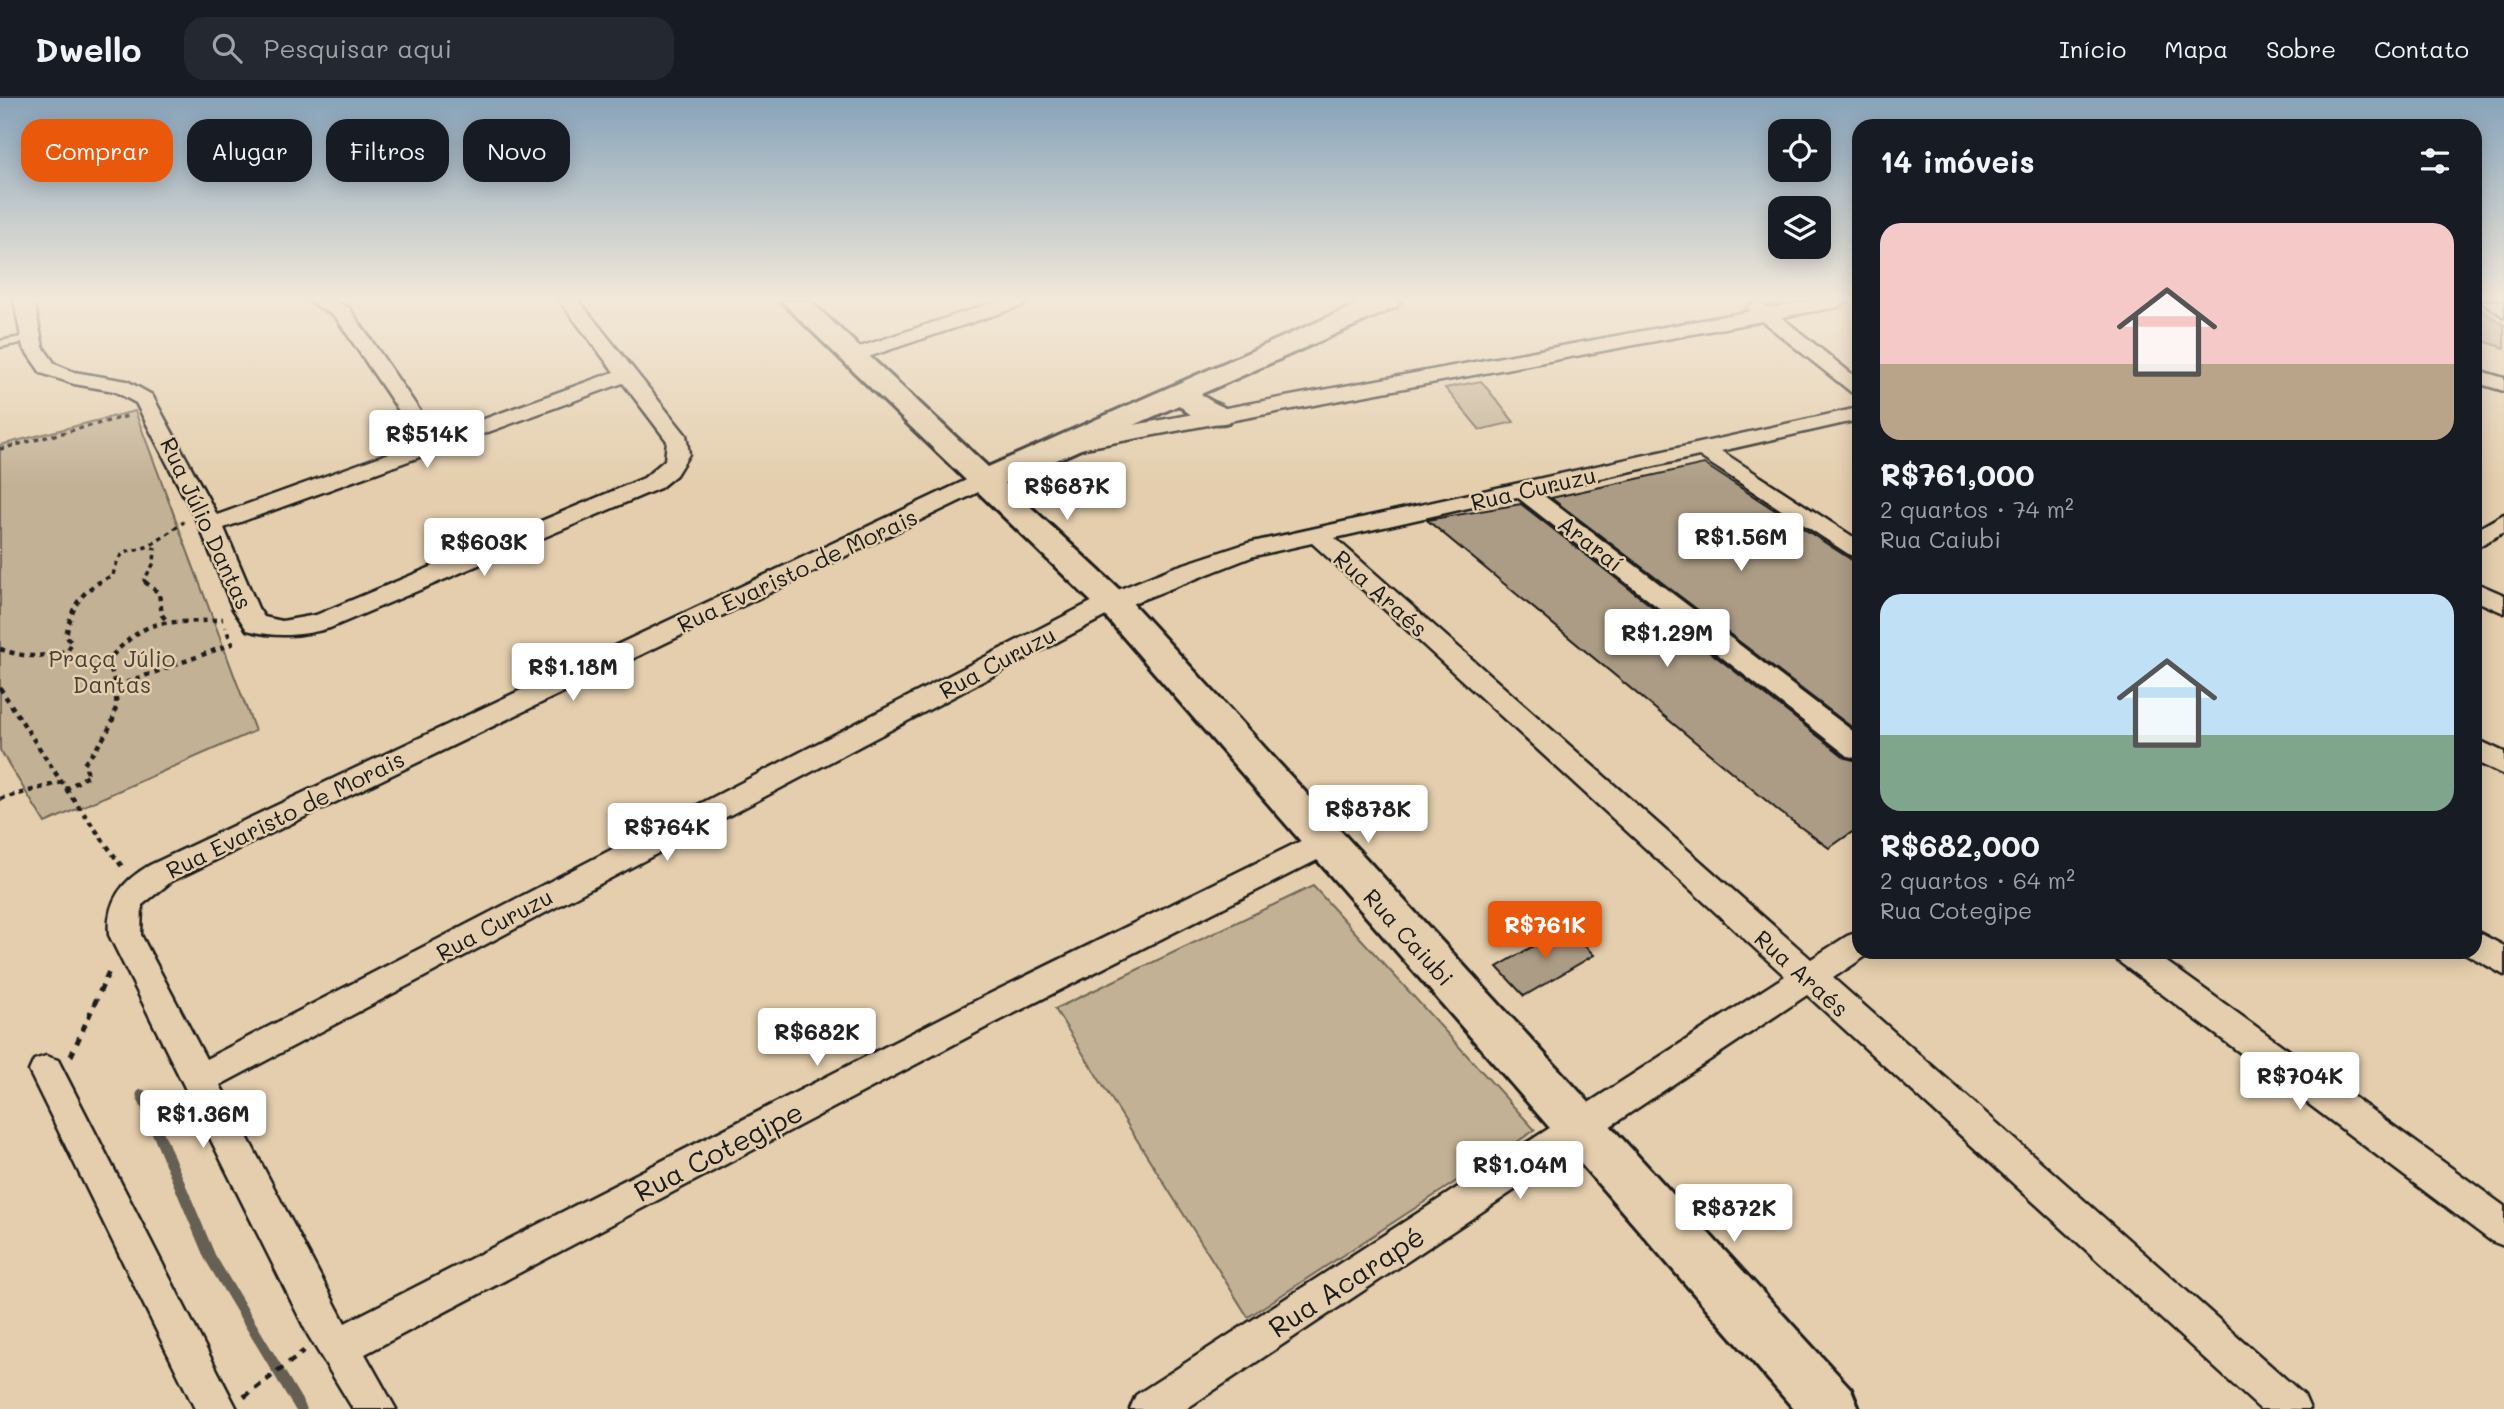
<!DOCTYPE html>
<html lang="pt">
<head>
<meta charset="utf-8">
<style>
	body { margin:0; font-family:Mali,sans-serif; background:#242831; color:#f1f3f6; height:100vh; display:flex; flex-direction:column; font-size:26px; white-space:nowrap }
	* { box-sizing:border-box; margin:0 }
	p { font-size:23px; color:#9ea1a6 }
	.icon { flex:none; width:38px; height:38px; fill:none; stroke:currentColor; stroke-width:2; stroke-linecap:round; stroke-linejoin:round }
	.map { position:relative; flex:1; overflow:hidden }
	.panel { position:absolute; left:1852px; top:21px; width:630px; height:840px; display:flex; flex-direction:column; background:#171b24; border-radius:21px; box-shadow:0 4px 18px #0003 }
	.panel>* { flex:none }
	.banner { position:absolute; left:21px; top:21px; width:665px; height:63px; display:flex; gap:14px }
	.fabs { position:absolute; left:1768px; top:21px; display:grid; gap:14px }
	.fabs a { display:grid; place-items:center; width:63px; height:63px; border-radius:14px; background:#171b24; box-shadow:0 4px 18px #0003; font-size:35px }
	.price { position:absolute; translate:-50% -60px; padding:0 16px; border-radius:7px; background:#fff; color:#222; font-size:23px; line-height:46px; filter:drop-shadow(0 2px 4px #0008) }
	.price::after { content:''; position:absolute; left:50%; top:42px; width:21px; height:16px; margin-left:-10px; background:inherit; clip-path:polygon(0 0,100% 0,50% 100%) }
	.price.selected { background:#ea580c; color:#fff }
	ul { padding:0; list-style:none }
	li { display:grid; align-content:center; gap:14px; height:371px; padding:0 28px }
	li span { display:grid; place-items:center; height:217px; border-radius:21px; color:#555 }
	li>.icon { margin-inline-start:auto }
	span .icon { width:126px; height:126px; fill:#fffc; stroke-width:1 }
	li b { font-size:30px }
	h2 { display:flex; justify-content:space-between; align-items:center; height:84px; padding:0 28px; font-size:30px }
	.chip { padding:0 24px; border-radius:21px; background:#171b24; box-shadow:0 4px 18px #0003; font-size:24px; line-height:63px }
	.chip.selected { background:#ea580c; color:#fff }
	header { display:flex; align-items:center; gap:42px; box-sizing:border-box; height:98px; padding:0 35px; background:#171b24; border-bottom:2px solid #363941 }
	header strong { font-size:33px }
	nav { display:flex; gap:38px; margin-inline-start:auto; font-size:24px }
	.search { width:490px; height:63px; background:#242831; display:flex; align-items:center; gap:18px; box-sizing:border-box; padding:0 24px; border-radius:21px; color:#9ea1a6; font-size:26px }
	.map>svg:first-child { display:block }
	.green { fill:#c3b195; stroke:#706658; stroke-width:2 }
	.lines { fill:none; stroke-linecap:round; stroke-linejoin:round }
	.stream { stroke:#665e52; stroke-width:11 }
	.building { fill:#ac9c85; stroke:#1c1c1c; stroke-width:2 }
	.lane-casing { stroke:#1c1c1c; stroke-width:5 }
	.street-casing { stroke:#1c1c1c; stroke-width:5 }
	.secondary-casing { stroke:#1c1c1c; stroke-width:6 }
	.path-far2 { stroke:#1c1c1c; stroke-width:3.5; stroke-dasharray:4.5 4.5; stroke-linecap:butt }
	.path-far1 { stroke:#1c1c1c; stroke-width:4.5; stroke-dasharray:5 5; stroke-linecap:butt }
	.path { stroke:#1c1c1c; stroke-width:5; stroke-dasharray:7 7; stroke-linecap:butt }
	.lane { fill:#e4cead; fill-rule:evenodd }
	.street { fill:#e4cead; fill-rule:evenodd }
	.secondary { fill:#e4cead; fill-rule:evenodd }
	.labels { text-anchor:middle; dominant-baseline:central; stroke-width:5; stroke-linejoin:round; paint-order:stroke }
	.street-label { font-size:23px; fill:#1c1c1c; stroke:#e4cead }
	.park-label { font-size:23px; fill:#46413a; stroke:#e4cead }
	.near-street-label { font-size:28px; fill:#1c1c1c; stroke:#e4cead }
</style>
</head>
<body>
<header>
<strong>Dwello</strong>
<div class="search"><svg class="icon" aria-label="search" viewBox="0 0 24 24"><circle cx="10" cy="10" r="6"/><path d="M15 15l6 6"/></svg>Pesquisar aqui</div>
<nav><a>Início</a><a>Mapa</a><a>Sobre</a><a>Contato</a></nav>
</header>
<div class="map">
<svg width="2504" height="1311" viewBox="0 0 2504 1311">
	<rect width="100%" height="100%" fill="#e4cead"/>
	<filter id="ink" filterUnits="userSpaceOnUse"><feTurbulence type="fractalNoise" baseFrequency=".0143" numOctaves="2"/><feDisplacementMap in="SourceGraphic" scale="14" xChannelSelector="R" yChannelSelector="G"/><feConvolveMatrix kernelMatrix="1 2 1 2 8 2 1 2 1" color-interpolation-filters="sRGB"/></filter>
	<g filter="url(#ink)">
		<g class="green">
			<path d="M2474,207L2504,227V250L2475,240Z"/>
			<path d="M1481,283L1514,324L1480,332L1445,290Z"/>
			<path d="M135,313L255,633L45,725L0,652V347Z"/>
			<path d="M1313,788L1535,1032L1248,1219L1055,911Z"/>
		</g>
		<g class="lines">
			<path class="stream" d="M142,997L210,1159L301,1311"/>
		</g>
		<g class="building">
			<path d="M1704,366L1858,466V634L1551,400Z"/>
			<path d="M1521,406L1846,660L1858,663V730L1829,750L1780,714L1427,422Z"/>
			<path d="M1566,829L1594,857L1524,898L1497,869Z"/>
		</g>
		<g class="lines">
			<g class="lane-casing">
				<path id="lane" d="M32,237L36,238V242L0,249V243Z"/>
			</g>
			<g class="street-casing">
				<g id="street">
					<path d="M14,203H34L43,249L55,266L74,274L127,283L152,297L217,417L420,344L335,218L309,203H334L349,210L437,338L614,274L560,203H579L686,337L689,356L676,377L660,390L330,530C301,538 276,540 247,532L233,511L199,427L136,305L114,293L74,286L41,275L23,249ZM623,285L667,343L665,362L644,380L316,517L282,523L264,519L258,510L224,430Z"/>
					<path d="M997,203H1026L1024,207L859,262H845L842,258L845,254Z"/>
					<path d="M1757,203L1770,210L1806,203H1847L1838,209L1781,219L1858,281V296L1851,294L1762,223L1069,353L1058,346L1069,339L1751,213L1747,209Z"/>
					<path d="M2481,203H2503L2504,219Z"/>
					<path d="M2474,271L2504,280V293L2474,284Z"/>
					<path d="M1858,310V322L1721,353L1858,442V459L1850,457L1699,358L1539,394L1858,637V661L1848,658L1517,399L1335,440L1811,861L1847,838L1858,834V854L1869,856L1833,880L2304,1297L2310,1311H2260L1807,897L1186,1311H1130L1136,1297L1785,878L1312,445L1254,458L1121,510L220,987L345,1225L961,910L1313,737L1324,734L1335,737L1339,745L1335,753L985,930L365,1256L396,1311H353L308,1237L109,837C106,803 122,783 150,767L977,377H993L996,382L993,387L172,783L142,807L141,837L206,961L1103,498L1172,470L1248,445Z"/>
					<path d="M2504,416V434L2474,451V433Z"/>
					<path d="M2474,484L2504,497V515L2474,502Z"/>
					<path d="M2474,640L2504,654V677L2474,663Z"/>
					<path d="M2474,832L2504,848V877L2463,854H2474Z"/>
					<path d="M2113,854H2153L2504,1108V1148L2491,1143L2118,863Z"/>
					<path d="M46,958L58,962L237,1311H195L29,973L34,962Z"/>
				</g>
			</g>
			<g class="secondary-casing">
				<path id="secondary" d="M781,203H810L988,369L1365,203H1400L1396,209L1201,296C1211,306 1226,307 1234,318L1229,324C1210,329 1192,320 1179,307L1005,385L1124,496L1851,1291L1859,1311H1794L1100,512Z"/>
			</g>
			<g class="path-far2">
				<path d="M0,351L128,318"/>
				<path d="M97,485L113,477C121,444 129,459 152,446C163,440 173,431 184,424"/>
				<path d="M146,485L144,482L154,465L155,451L149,448"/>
			</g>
			<g class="path-far1">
				<path d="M145,484L159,495L162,517L166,522"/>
				<path d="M0,551C26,560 42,560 68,552L72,545L66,538C71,513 77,497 100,484"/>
				<path d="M117,588L232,546L226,529"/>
				<path d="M0,590L66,691L89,677L84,666C115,627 125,611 108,562C154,512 163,529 223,521"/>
				<path d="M66,691L123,770"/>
				<path d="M0,701L62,684"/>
			</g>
			<g class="path">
				<path d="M71,958L110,871"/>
				<path d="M244,1299L304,1253"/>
			</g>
			<use href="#lane" class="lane"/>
			<use href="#street" class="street"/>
			<use href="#secondary" class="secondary"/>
		</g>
	</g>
	<linearGradient id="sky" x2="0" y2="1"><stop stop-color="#87a3ba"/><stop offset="0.52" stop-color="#f3e9da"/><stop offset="1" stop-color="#f3e9da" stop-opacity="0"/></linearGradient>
	<rect width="2504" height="387" fill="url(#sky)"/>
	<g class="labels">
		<g class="street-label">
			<text transform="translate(1533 390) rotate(-13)">Rua Curuzu</text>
			<text transform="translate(207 425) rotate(65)">Rua Júlio Dantas</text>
			<text transform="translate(1591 445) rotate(38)">Araraí</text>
			<text transform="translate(797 472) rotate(-25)">Rua Evaristo de Morais</text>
			<text transform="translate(1381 495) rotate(42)">Rua Araés</text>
			<text transform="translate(997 564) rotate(-28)">Rua Curuzu</text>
			<text transform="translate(285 716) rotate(-26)">Rua Evaristo de Morais</text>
			<text transform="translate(494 826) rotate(-28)">Rua Curuzu</text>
			<text transform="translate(1409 839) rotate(48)">Rua Caiubi</text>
			<text transform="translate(1802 875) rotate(42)">Rua Araés</text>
		</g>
		<g class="park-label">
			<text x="112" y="560">Praça Júlio<tspan x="112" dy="26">Dantas</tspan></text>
		</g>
		<g class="near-street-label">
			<text transform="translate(718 1053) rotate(-27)">Rua Cotegipe</text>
			<text transform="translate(1346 1183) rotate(-33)">Rua Acarapé</text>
		</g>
	</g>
</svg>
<div class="fabs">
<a><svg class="icon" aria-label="locate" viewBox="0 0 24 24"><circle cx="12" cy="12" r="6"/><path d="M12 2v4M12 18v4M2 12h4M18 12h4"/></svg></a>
<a><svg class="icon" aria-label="layers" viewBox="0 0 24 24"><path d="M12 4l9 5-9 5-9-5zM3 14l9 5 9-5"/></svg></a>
</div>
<b class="price" style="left:427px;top:372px">R$514K</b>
<b class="price" style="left:1067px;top:424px">R$687K</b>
<b class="price" style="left:1741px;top:475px">R$1.56M</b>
<b class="price" style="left:484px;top:480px">R$603K</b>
<b class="price" style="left:1667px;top:571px">R$1.29M</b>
<b class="price" style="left:573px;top:605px">R$1.18M</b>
<b class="price" style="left:1368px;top:747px">R$878K</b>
<b class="price" style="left:667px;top:765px">R$764K</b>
<b class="price selected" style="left:1545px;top:863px">R$761K</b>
<b class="price" style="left:817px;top:970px">R$682K</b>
<b class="price" style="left:2300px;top:1014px">R$704K</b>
<b class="price" style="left:203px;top:1052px">R$1.36M</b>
<b class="price" style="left:1520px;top:1103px">R$1.04M</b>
<b class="price" style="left:1734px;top:1146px">R$872K</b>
<div class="banner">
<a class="chip selected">Comprar</a>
<a class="chip">Alugar</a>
<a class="chip">Filtros</a>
<a class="chip">Novo</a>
</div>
<section class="panel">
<h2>14 imóveis<svg class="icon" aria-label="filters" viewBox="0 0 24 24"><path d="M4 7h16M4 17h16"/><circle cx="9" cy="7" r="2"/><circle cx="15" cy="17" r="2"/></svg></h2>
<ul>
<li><span style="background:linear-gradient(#f6c9c9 65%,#b9a48a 0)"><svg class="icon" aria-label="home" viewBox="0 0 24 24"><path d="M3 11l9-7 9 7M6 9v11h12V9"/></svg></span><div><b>R$761,000</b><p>2 quartos · 74 m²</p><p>Rua Caiubi</p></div></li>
<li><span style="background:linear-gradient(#bfe0f5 65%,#7fa58c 0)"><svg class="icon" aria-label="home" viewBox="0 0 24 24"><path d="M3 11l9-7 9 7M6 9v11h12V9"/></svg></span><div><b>R$682,000</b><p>2 quartos · 64 m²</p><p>Rua Cotegipe</p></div></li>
</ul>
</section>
</div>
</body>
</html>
